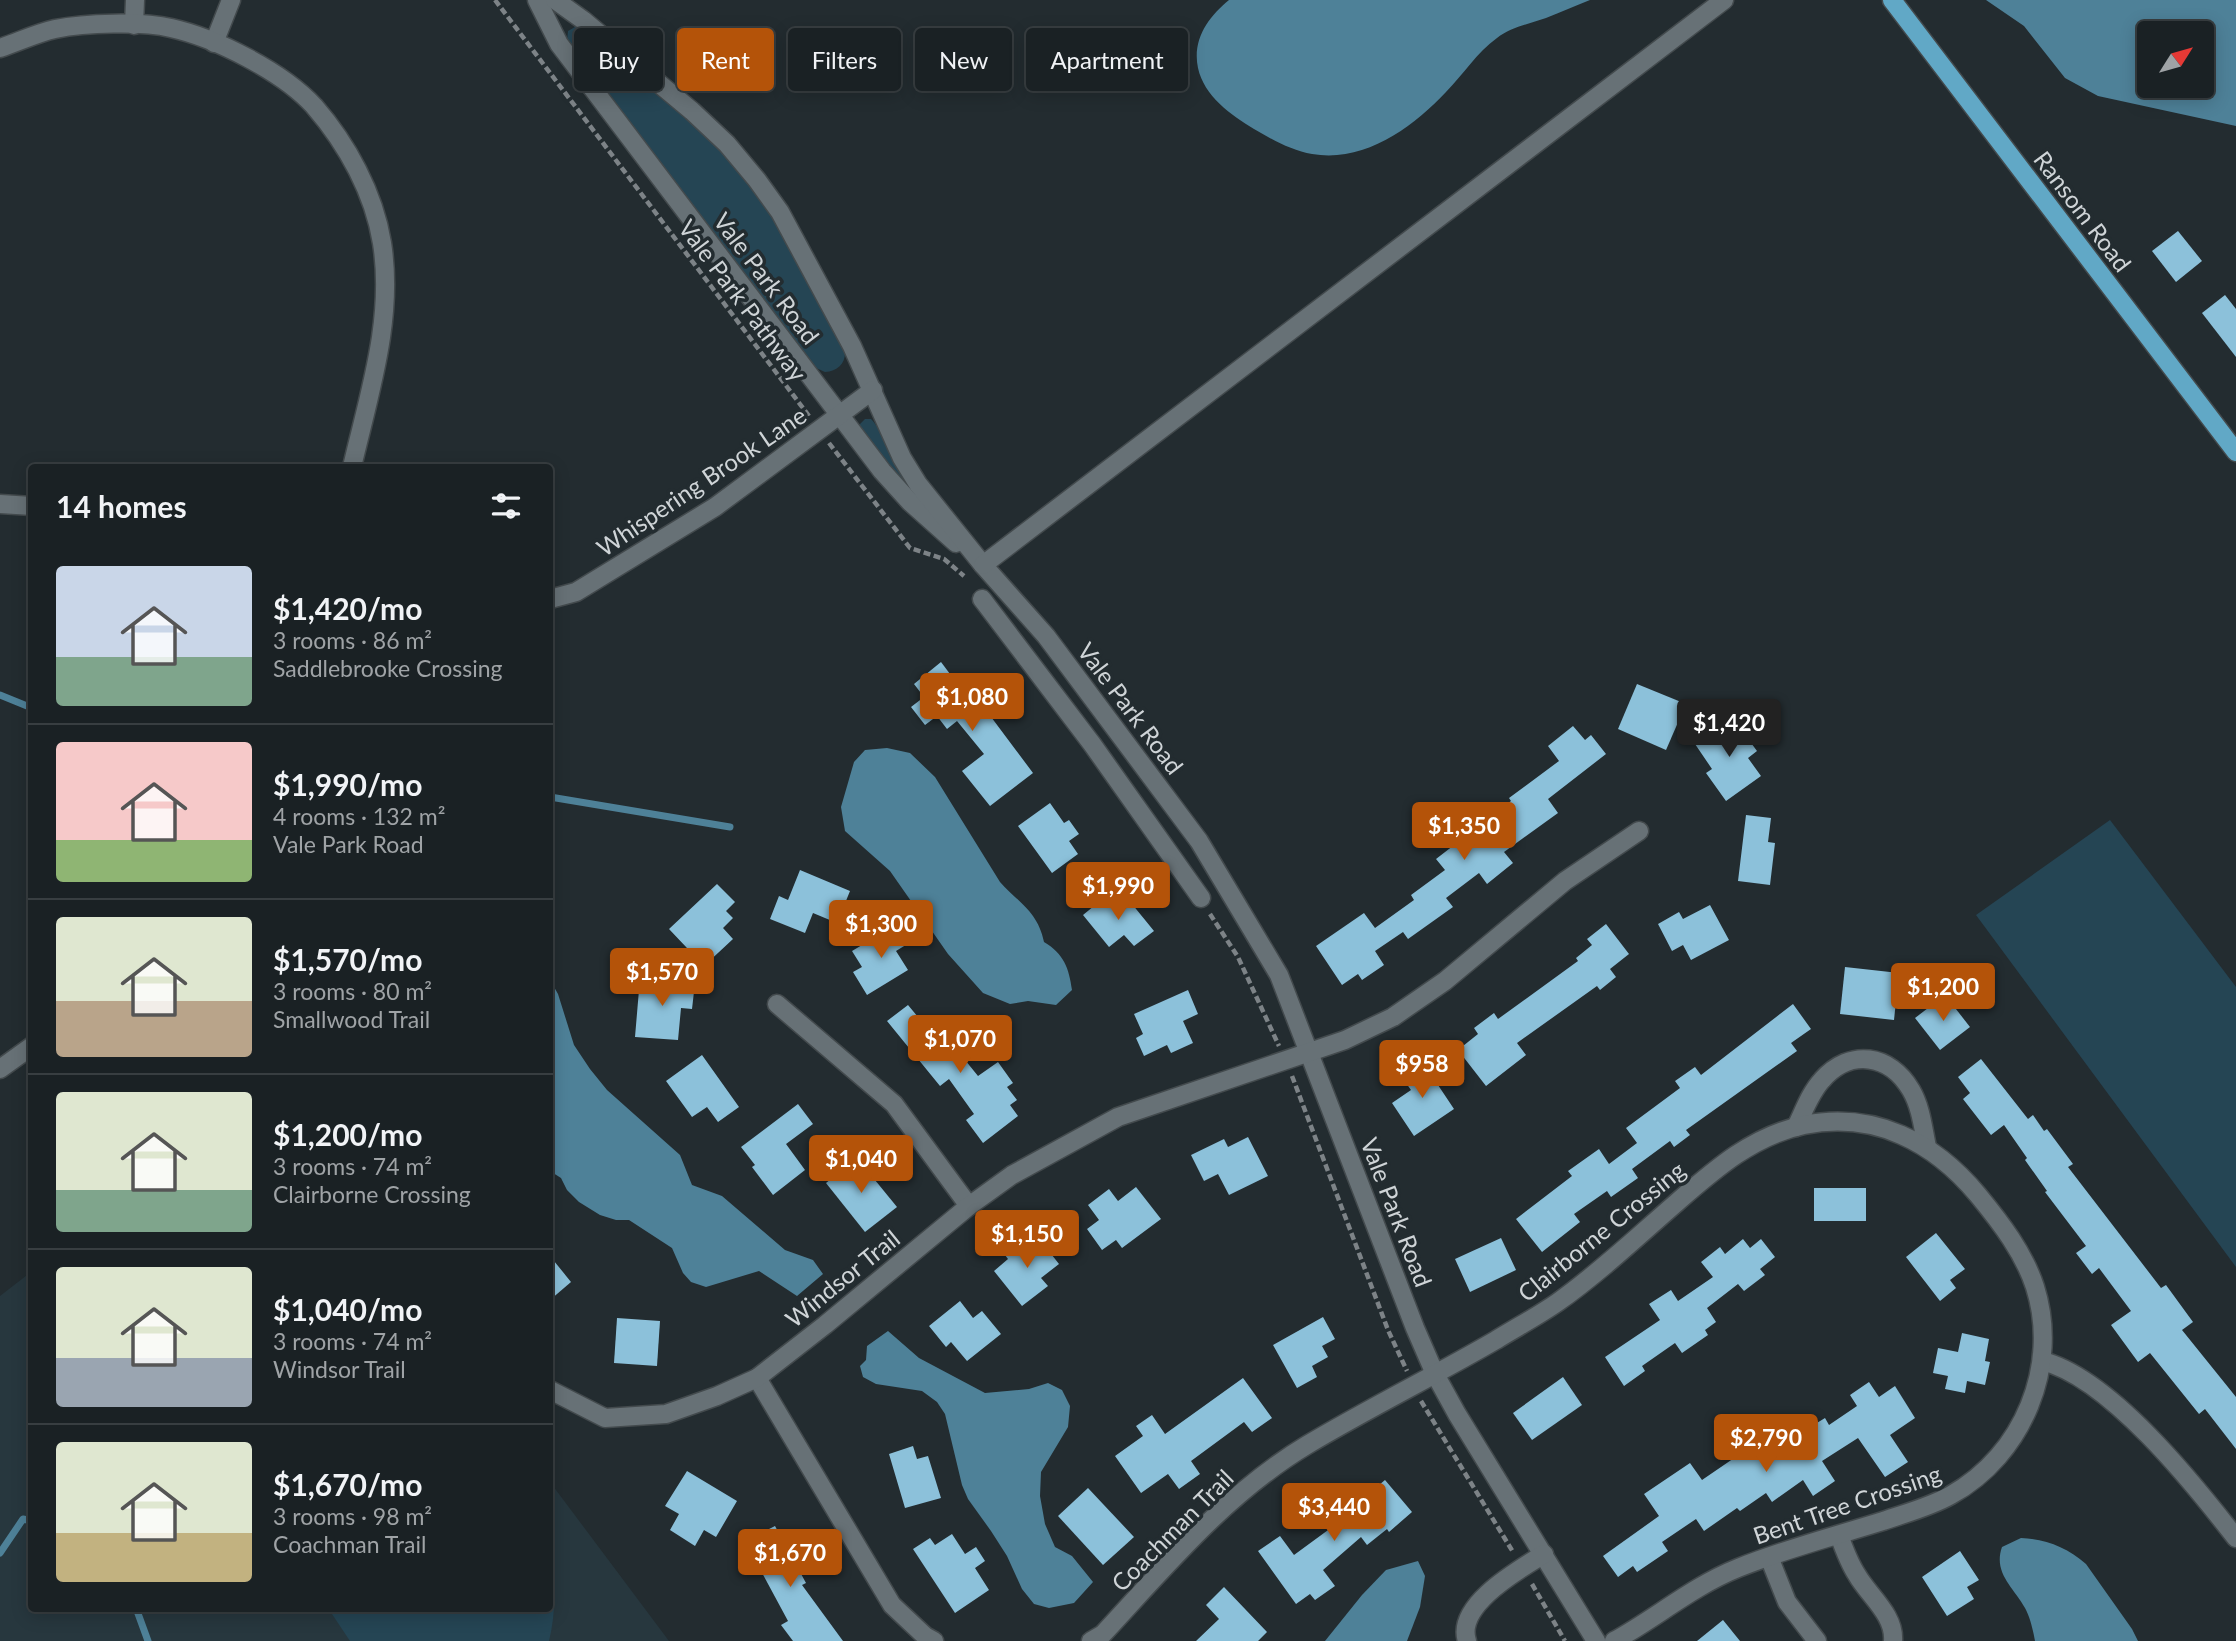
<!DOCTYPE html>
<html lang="en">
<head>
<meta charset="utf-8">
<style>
	body { margin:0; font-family:Lato,sans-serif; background:#23292c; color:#f1f3f6; height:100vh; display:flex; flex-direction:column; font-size:26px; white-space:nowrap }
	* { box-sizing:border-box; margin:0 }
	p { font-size:23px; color:#9fa3a6 }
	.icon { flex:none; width:38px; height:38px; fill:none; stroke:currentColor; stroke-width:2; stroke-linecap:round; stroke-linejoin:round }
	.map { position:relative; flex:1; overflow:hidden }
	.drawer { position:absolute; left:28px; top:464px; width:525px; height:1148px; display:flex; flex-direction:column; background:#1a2124; border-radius:7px; box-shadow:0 4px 18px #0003,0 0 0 2px #383e41 }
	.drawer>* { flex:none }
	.banner { position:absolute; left:574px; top:28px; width:665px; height:63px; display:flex; gap:14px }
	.needle { width:46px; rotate:53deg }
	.tools { position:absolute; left:2137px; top:21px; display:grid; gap:14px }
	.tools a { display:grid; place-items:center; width:77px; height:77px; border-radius:7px; background:#1a2124; box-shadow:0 4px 18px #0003,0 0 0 2px #383e41; font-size:35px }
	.price { position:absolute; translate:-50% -60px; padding:0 16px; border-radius:7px; background:#b45309; color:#fff; font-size:23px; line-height:46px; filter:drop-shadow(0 2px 4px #0008) }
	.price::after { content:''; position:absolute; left:50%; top:42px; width:21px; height:16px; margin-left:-10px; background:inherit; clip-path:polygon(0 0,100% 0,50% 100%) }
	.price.on { background:#222; color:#fff }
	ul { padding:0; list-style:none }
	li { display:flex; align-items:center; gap:21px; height:175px; padding:0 28px }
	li+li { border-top:2px solid #383e41 }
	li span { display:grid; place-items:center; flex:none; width:196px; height:140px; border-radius:7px; color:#555 }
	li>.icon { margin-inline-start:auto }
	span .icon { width:84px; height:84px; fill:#fffc; stroke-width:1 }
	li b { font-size:30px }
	h2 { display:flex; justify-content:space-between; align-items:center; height:84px; padding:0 28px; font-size:30px }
	.pill { padding:0 24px; border-radius:7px; background:#1a2124; box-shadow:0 4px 18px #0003,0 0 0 2px #383e41; font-size:24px; line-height:63px }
	.pill.on { background:#b45309; color:#fff }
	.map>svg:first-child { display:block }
	.built { fill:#27373e }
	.green { fill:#254554 }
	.water { fill:#4e8198; fill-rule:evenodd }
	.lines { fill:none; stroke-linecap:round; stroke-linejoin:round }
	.stream { stroke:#4e8198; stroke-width:7 }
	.building { fill:#8cc1da }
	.minor-casing { stroke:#434a4d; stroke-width:21 }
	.major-casing { stroke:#434a4d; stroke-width:21 }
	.path { stroke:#7d8387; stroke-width:4.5; stroke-dasharray:7 3.5; stroke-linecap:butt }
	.minor { stroke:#677176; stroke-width:18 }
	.major { stroke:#61a8c6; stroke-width:18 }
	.labels { text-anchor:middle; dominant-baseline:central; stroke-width:7; stroke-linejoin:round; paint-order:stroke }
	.street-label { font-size:24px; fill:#cfd4d7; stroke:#232c30 }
</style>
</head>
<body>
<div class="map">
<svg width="2236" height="1641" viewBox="0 0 2236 1641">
	<rect width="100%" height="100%" fill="#232c30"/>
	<path class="built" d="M31,1272L32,1608H550V1482L669,1641H0V1296Z"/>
	<g class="green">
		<path d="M580,27C638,75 703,122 749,182C788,233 815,293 845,350C846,363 838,371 825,372L814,367L567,41L568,31L575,27Z"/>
		<path d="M865,419H871C882,430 895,464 905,479L900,483L859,430V425Z"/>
		<path d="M2110,820L2236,987V1267L1976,915Z"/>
		<path d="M550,1553C556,1581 556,1613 549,1641H350L328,1608H550Z"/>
	</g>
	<g class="water">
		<path d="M1229,0H1590C1575,6 1561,12 1546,18C1529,24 1511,27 1497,38C1477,52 1463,75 1446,92C1412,128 1364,163 1312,154C1292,151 1271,139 1254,129C1231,115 1204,96 1198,68C1192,40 1208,17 1229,0Z"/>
		<path d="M1986,0H2236V126L2098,96L2065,78L2024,26ZM2149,33H2202V86H2149Z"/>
		<path d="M887,748L910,753L935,777L1000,882C1019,903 1038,912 1044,942C1064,954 1069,968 1072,990L1056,1005L1028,1001L1010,1004L983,993L948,954L890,871L845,831L841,807L854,762L865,750Z"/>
		<path d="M550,980L558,994L574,1045L590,1069L607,1090L680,1155L692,1185L722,1196L785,1250L813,1260L823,1274L797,1296L759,1271L706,1287L691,1282L683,1273L672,1248L629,1220H616L600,1215L579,1202L567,1190L561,1178L550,1171Z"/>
		<path d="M888,1331L919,1358L985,1393L1029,1389L1048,1383L1062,1390L1070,1406L1068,1427L1041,1472L1040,1496L1045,1524L1055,1547L1072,1556L1093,1582L1074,1603L1049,1608L1034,1604L1022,1589L1007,1556L991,1531L968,1499L962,1485L945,1414L937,1402L922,1391L876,1384L863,1377L860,1366L866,1360L867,1346Z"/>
		<path d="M2021,1538C2045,1539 2067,1547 2086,1564L2132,1629L2138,1641H2035C2033,1630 2030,1617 2025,1608C2013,1587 1993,1573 2002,1547Z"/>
		<path d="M1418,1561L1425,1576L1420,1607L1407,1641H1325L1362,1595L1386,1570Z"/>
	</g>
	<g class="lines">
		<g class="stream">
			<path d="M0,695L32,708"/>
			<path d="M550,797L730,827"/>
			<path d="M0,1553L23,1519L32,1521"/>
			<path d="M136,1608L148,1641"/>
		</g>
	</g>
	<g class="building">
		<path d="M2178,231L2202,261L2176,282L2152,251Z"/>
		<path d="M2225,295L2236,309V357L2202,313Z"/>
		<path d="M941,662L956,682L962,678L1033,773L990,806L962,771L984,754L957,721L947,729L937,716L925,725L911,707L924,697L914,684Z"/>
		<path d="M1637,684L1686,704L1666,750L1618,729Z"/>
		<path d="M1732,717L1757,751L1748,758L1761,776L1726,801L1706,773L1712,769L1695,744Z"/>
		<path d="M1573,726L1585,740L1591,735L1606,754L1548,799L1558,813L1504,852L1513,863L1487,884L1479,873L1446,898L1453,907L1408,939L1403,932L1375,951L1384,965L1362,980L1358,974L1342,985L1316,946L1364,913L1375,928L1414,900L1411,895L1445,870L1436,859L1511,801L1509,798L1559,761L1548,746Z"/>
		<path d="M1050,803L1064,823L1069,820L1079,834L1069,841L1078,854L1052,873L1018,826Z"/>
		<path d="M1746,815L1771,818L1768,842L1775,843L1770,885L1738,881Z"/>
		<path d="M800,870L850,891L837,923L813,913L805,933L770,919L779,896L788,900Z"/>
		<path d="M717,884L735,902L726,911L733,918L723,928L733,939L704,966L669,929Z"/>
		<path d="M1111,892L1125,909L1132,904L1154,931L1134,946L1124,935L1109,947L1083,915Z"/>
		<path d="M1710,905L1729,940L1691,960L1683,945L1672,951L1658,924L1679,912L1683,919Z"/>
		<path d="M897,924L909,943L896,951L908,970L867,995L853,972L862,967L852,951Z"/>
		<path d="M1606,924L1629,954L1610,969L1616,977L1600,990L1597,986L1517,1043L1526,1055L1486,1086L1458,1050L1478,1034L1474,1028L1494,1013L1498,1019L1578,961L1576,958L1592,945L1587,939Z"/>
		<path d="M1845,967L1899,973L1894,1020L1840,1014Z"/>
		<path d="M640,978L695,983L692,1009L681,1008L678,1040L635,1037Z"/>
		<path d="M1188,990L1198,1014L1183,1021L1193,1043L1171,1053L1167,1045L1144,1056L1136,1038L1143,1034L1134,1014Z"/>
		<path d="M1945,995L1970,1027L1940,1050L1915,1018Z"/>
		<path d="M1793,1004L1811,1029L1791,1043L1797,1051L1686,1130L1690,1135L1674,1147L1670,1141L1632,1169L1638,1178L1611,1197L1607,1191L1574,1214L1580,1222L1542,1252L1516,1219L1572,1176L1568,1171L1599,1149L1609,1164L1637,1143L1626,1128L1680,1088L1675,1081L1695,1067L1701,1075Z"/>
		<path d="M908,1005L933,1035L940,1029L978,1076L998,1062L1013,1083L1007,1087L1017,1100L1010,1105L1018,1116L983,1143L966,1120L974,1114L949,1079L940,1086L887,1021Z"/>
		<path d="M702,1055L739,1107L718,1122L707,1107L692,1117L666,1081Z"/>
		<path d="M1981,1059L2028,1119L2033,1115L2044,1131L2047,1129L2073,1164L2068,1167L2161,1288L2166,1285L2193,1322L2182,1330L2236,1397V1449L2205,1409L2199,1414L2150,1353L2138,1362L2111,1325L2131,1311L2099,1268L2092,1274L2076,1253L2086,1246L2045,1192L2047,1191L2025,1160L2027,1158L2004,1125L1991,1135L1963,1099L1970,1093L1958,1077Z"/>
		<path d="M1422,1061L1454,1109L1414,1136L1392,1103L1411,1090L1401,1076Z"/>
		<path d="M798,1104L813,1124L786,1144L805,1170L773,1195L752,1167L755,1165L741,1147Z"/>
		<path d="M1248,1137L1268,1176L1229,1195L1218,1174L1204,1181L1191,1155L1224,1139L1228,1147Z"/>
		<path d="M857,1158L897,1207L865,1232L826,1183Z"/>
		<path d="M1136,1187L1161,1219L1122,1248L1116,1240L1102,1250L1087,1229L1099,1220L1088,1205L1109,1189L1118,1201Z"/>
		<rect x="1814" y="1188" width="52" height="33"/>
		<path d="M1936,1233L1965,1269L1950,1280L1956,1288L1940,1301L1906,1257Z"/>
		<path d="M1037,1236L1059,1264L1041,1278L1048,1286L1022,1306L994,1271L1008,1259L1005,1255L1017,1244L1021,1249Z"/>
		<path d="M1501,1238L1516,1270L1470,1292L1455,1259Z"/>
		<path d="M1743,1239L1750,1248L1761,1239L1775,1257L1760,1269L1765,1275L1744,1291L1738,1284L1707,1308L1716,1322L1705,1330L1708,1335L1682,1353L1675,1343L1642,1366L1645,1371L1624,1386L1605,1357L1660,1320L1649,1304L1671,1290L1678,1301L1713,1277L1701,1262L1720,1247L1725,1254Z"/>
		<path d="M550,1256L571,1282L550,1300Z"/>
		<path d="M960,1301L973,1318L982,1311L1001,1334L967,1361L951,1342L946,1347L929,1326Z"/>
		<path d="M1323,1317L1335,1339L1322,1346L1328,1357L1312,1366L1317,1377L1297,1388L1273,1345Z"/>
		<path d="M617,1318L660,1321L657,1366L614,1363Z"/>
		<path d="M1962,1333L1989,1339L1985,1361L1990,1362L1985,1385L1967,1381L1965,1393L1945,1389L1948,1376L1933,1373L1938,1348L1958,1352Z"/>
		<path d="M1563,1377L1582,1405L1532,1440L1513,1413Z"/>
		<path d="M1243,1378L1272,1418L1252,1432L1244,1422L1191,1461L1200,1474L1179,1489L1168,1474L1141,1493L1115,1456L1143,1436L1136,1426L1152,1415L1165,1434Z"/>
		<path d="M1869,1382L1879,1397L1895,1386L1915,1418L1890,1435L1908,1462L1885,1477L1858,1438L1822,1461L1835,1481L1813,1496L1803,1480L1772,1502L1766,1493L1740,1511L1737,1508L1704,1531L1696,1519L1662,1542L1668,1551L1637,1572L1633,1566L1618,1577L1603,1556L1659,1516L1644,1494L1690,1463L1702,1480L1740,1454L1734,1447L1757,1431L1771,1451L1825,1418L1829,1425L1857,1406L1850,1395Z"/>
		<path d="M913,1446L917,1459L928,1456L941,1498L905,1508L889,1454Z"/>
		<path d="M687,1471L737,1501L716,1537L704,1530L695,1546L670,1530L679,1514L665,1506Z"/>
		<path d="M1385,1480L1412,1512L1389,1532L1387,1529L1367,1545L1361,1537L1323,1570L1335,1586L1315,1600L1310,1594L1296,1604L1258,1551L1280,1536L1294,1555L1339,1522L1335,1517L1364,1492L1367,1495Z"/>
		<path d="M1088,1488L1134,1537L1103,1565L1058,1516Z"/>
		<path d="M775,1526L806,1583L802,1585L843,1641H793L781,1625L788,1621L745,1541Z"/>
		<path d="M952,1534L965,1554L976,1547L985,1561L975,1568L989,1590L955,1613L913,1549L930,1538L935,1545Z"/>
		<path d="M1960,1551L1979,1580L1967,1587L1974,1599L1947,1616L1922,1577Z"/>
		<path d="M1224,1587L1267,1632L1258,1641H1196L1219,1619L1206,1605Z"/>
		<path d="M1723,1620L1740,1641H1697Z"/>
	</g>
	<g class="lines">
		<g class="minor-casing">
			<g id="minor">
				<path d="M537,0L559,44L882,471L910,502L956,543"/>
				<path d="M555,0L583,20L692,111L727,144L757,180L780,212L852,346L902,458L918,484L983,565L1046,636L1199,841L1279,975L1415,1328L1435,1374L1457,1414L1596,1641"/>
				<path d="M134,25L135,0"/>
				<path d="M214,43L231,0"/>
				<path d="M0,48C18,42 37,33 55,29C85,23 142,21 171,28C216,38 283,72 314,106C347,144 374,193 382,243C394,319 369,394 352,467"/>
				<path d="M0,504L32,506"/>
				<path d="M983,565L1724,0"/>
				<path d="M550,599L576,592L715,507L873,390"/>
				<path d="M982,599L1092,744L1201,898"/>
				<path d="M777,1004L894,1104L969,1206"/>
				<path d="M0,1069L32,1046"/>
				<path d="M1796,1127C1804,1111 1810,1093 1822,1080C1850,1048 1890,1054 1911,1090C1921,1107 1923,1128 1927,1147"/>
				<path d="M2042,1361C2109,1377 2194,1484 2236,1538"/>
				<path d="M757,1378L892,1605L925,1636L934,1641"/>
				<path d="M550,1390L605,1418L666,1414L717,1396L757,1378L825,1325L969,1206L1012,1175L1118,1117L1345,1040L1393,1017L1445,981L1565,881L1639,831"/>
				<path d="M1839,1535C1844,1549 1849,1563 1857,1575C1869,1596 1895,1615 1893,1641"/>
				<path d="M1769,1557L1787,1602L1817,1641"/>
				<path d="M1091,1641L1103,1634C1166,1566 1227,1493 1307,1445C1369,1408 1434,1376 1496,1340C1517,1327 1538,1316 1558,1302C1599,1273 1637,1237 1675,1204C1714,1170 1752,1136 1804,1125C1875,1111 1934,1142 1978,1195C2001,1223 2024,1253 2035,1287C2060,1366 2023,1455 1951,1495C1930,1507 1906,1513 1883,1521C1835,1536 1785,1549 1738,1568C1693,1586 1656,1618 1614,1641"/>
				<path d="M1467,1641C1455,1605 1520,1569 1544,1554"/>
			</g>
		</g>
		<g class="major-casing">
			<path id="major" d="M1892,0L2236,452"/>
		</g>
		<g class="path">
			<path d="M495,0L809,416"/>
			<path d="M829,443L910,548L944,559L964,576"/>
			<path d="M1210,914L1238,957L1279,1046"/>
			<path d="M1292,1076L1388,1330L1407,1371"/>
			<path d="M1421,1401L1513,1552"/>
			<path d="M1532,1584L1565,1641"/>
		</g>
		<use href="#minor" class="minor"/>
		<use href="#major" class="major"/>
	</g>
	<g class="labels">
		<g class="street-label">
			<text transform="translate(2083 211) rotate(53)">Ransom Road</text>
			<text transform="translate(767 278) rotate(53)">Vale Park Road</text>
			<text transform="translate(743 300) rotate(53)">Vale Park Pathway</text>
			<text transform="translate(701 481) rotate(-34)">Whispering Brook Lane</text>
			<text transform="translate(1131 708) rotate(53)">Vale Park Road</text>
			<text transform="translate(1397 1212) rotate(69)">Vale Park Road</text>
			<text transform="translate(1601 1231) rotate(-39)">Clairborne Crossing</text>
			<text transform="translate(842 1278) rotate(-39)">Windsor Trail</text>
			<text transform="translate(1847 1504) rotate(-19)">Bent Tree Crossing</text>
			<text transform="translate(1172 1530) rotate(-45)">Coachman Trail</text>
		</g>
	</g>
</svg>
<div class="tools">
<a><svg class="needle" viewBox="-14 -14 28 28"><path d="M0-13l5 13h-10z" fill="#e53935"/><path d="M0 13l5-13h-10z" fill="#9fa3a6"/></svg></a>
</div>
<b class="price" style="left:972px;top:733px">$1,080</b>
<b class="price on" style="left:1729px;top:759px">$1,420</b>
<b class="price" style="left:1464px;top:862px">$1,350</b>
<b class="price" style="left:1118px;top:922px">$1,990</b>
<b class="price" style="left:881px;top:960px">$1,300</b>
<b class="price" style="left:662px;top:1008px">$1,570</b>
<b class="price" style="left:1943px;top:1023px">$1,200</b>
<b class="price" style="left:960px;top:1075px">$1,070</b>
<b class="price" style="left:1422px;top:1100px">$958</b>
<b class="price" style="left:861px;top:1195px">$1,040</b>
<b class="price" style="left:1027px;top:1270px">$1,150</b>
<b class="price" style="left:1766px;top:1474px">$2,790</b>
<b class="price" style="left:1334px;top:1543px">$3,440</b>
<b class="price" style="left:790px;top:1589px">$1,670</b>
<div class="banner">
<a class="pill">Buy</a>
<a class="pill on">Rent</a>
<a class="pill">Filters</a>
<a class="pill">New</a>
<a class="pill">Apartment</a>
</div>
<section class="drawer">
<h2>14 homes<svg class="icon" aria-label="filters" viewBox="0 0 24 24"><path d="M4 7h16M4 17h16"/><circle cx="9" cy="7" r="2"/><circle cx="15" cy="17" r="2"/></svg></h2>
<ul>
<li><span style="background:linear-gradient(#c9d6e8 65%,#7fa58c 0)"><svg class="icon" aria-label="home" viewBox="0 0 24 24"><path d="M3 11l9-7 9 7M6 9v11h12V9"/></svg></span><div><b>$1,420/mo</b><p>3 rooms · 86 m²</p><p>Saddlebrooke Crossing</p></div></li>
<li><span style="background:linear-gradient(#f6c9c9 70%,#8fb573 0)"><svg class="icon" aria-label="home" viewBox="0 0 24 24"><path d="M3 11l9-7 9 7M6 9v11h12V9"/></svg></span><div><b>$1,990/mo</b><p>4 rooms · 132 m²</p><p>Vale Park Road</p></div></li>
<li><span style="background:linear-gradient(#dfe7d0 60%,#b9a48a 0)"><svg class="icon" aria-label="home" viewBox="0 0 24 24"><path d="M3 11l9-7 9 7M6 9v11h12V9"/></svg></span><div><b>$1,570/mo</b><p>3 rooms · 80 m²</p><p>Smallwood Trail</p></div></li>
<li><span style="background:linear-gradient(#dfe7d0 70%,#7fa58c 0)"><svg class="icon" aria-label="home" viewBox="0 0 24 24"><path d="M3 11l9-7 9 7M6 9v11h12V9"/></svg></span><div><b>$1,200/mo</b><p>3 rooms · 74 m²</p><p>Clairborne Crossing</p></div></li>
<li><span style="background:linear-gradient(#dfe7d0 65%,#9aa5b1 0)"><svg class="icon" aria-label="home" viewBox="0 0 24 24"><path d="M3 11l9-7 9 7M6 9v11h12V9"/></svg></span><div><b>$1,040/mo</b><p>3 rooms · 74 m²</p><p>Windsor Trail</p></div></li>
<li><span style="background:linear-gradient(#dfe7d0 65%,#c2b280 0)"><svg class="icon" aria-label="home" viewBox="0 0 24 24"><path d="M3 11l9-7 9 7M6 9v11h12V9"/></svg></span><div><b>$1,670/mo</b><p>3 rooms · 98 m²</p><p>Coachman Trail</p></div></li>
</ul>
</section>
</div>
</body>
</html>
